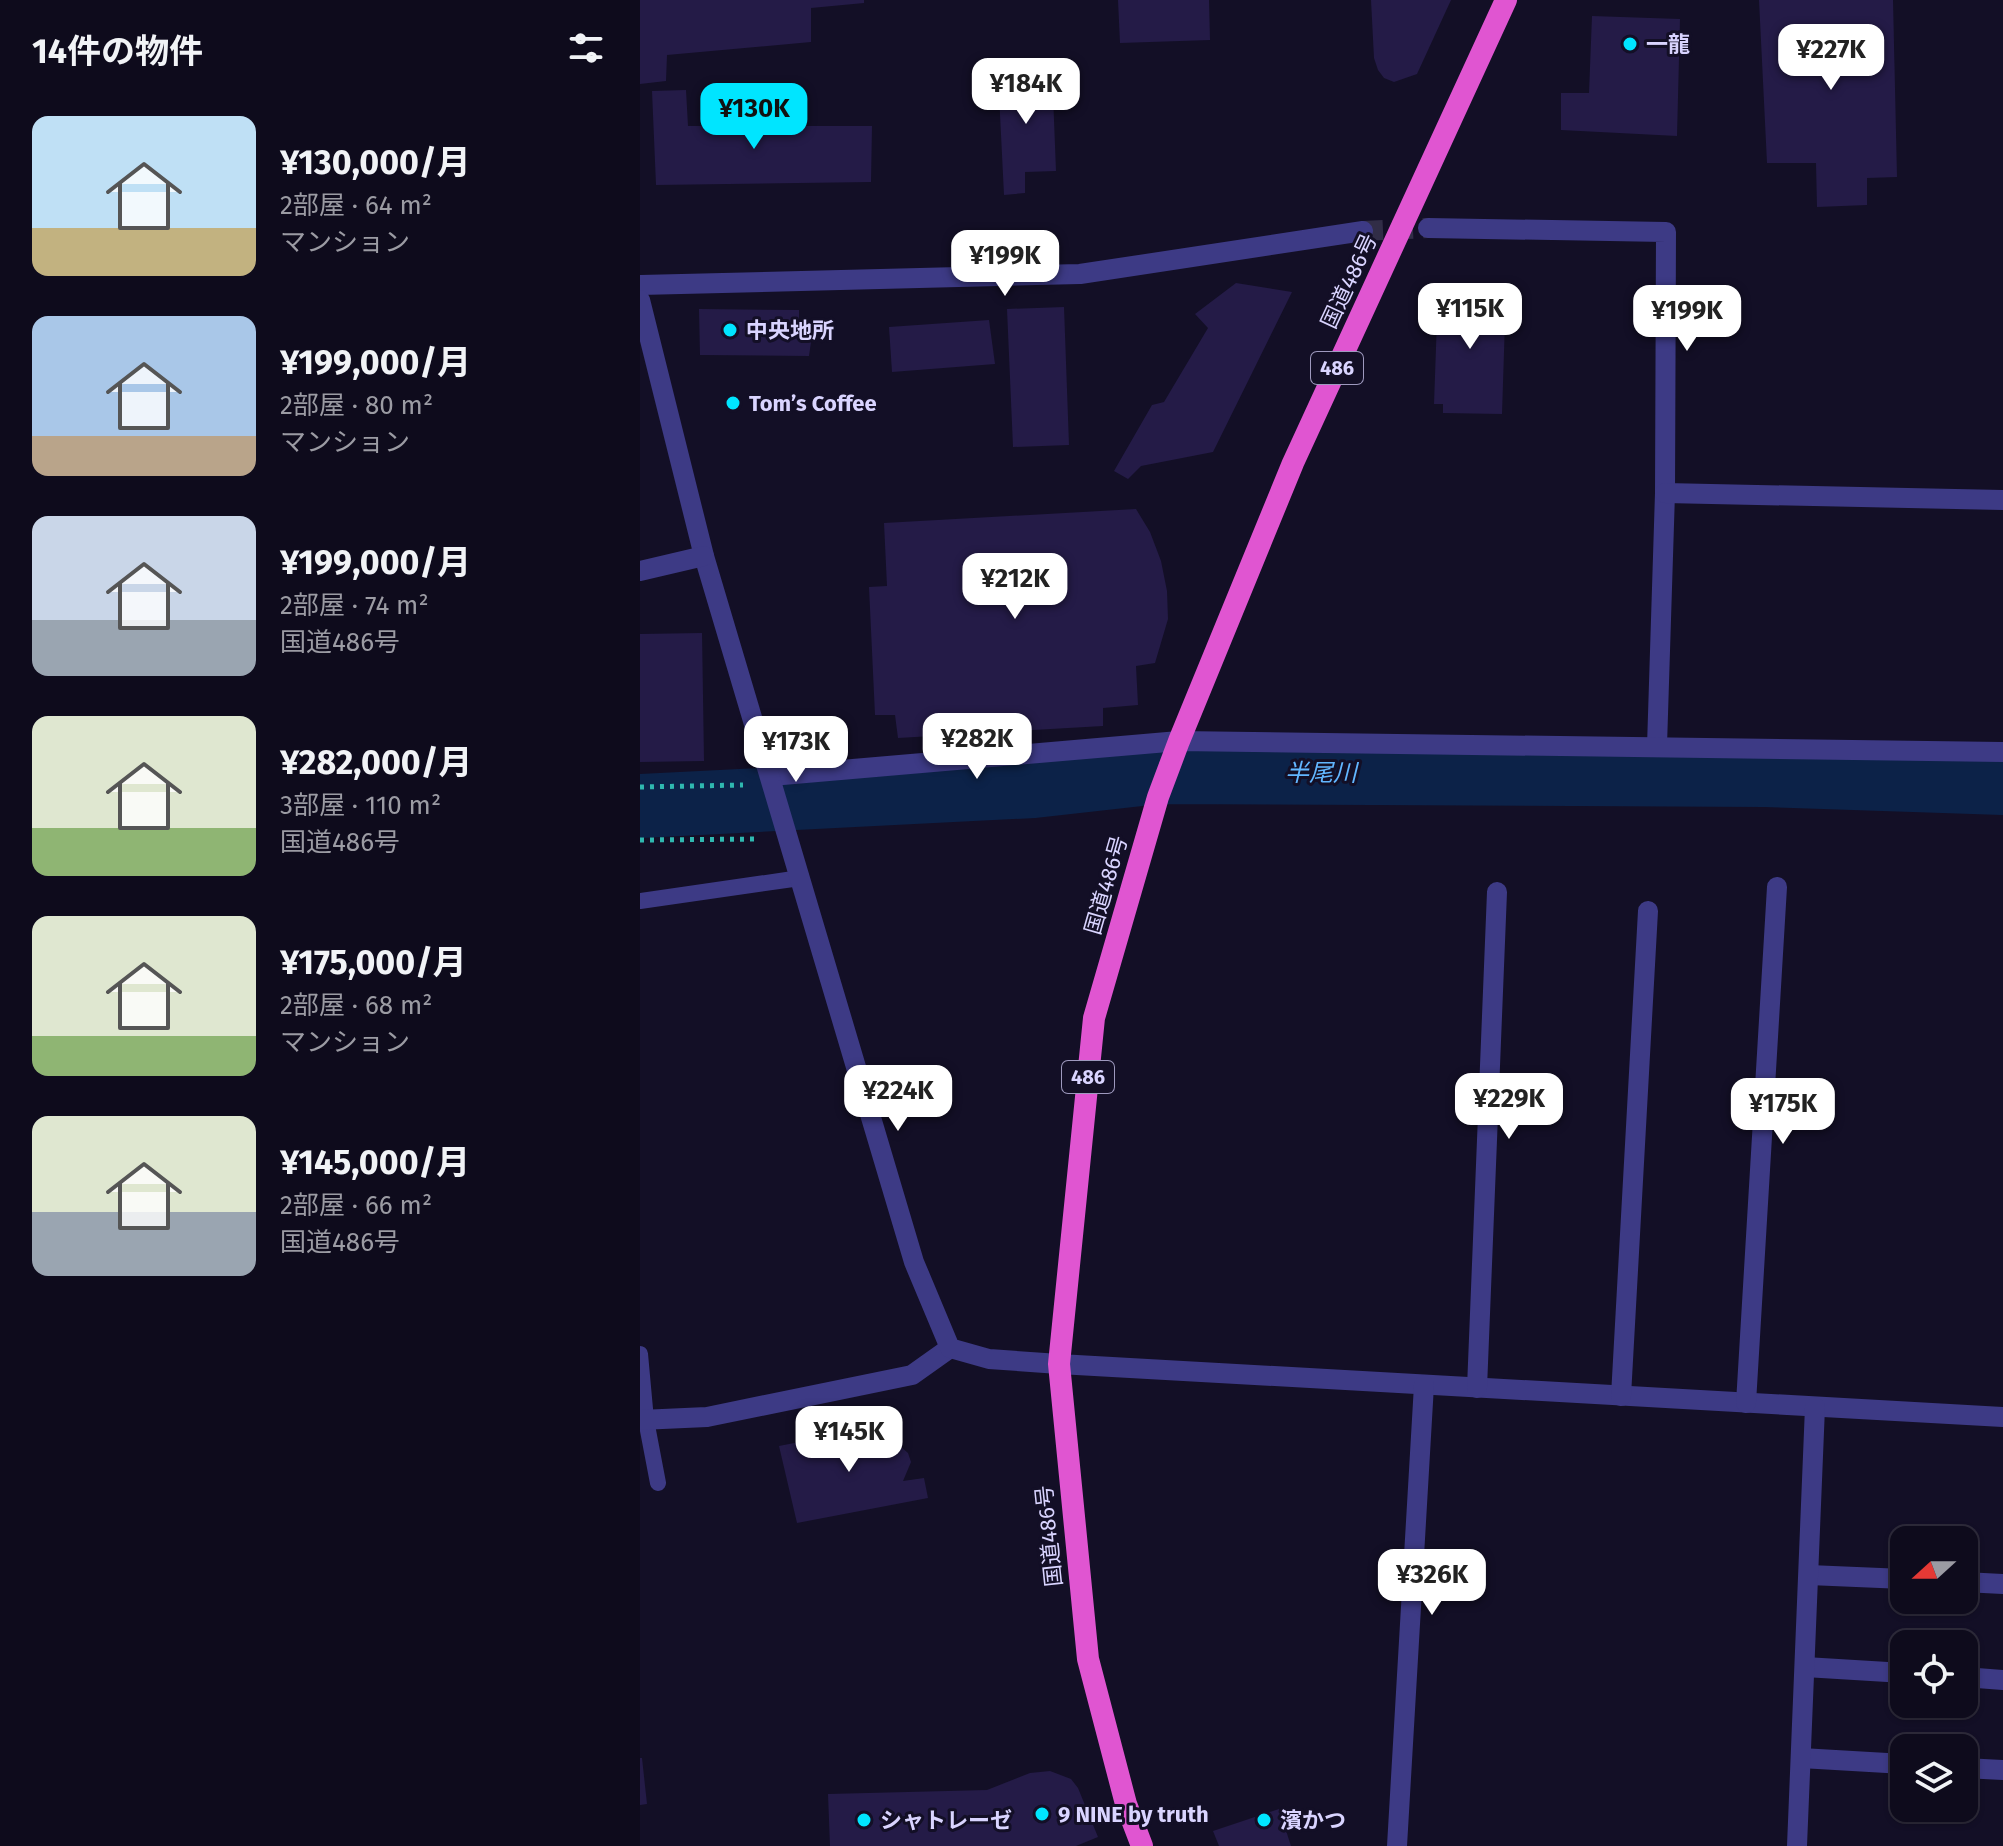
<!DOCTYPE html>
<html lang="ja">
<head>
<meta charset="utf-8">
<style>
	body { margin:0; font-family:"Fira Sans","Noto Sans JP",sans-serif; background:#171425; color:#f1f3f6; height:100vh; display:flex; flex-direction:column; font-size:30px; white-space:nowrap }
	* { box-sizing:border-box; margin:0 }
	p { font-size:26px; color:#9b9ba3 }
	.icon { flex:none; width:44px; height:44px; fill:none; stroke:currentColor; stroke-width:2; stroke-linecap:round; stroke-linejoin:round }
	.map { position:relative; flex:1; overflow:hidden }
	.drawer { display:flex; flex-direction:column; background:#0e0b1c; width:640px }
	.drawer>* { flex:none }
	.needle { width:52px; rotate:249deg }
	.fabs { position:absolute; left:1250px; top:1526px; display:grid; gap:16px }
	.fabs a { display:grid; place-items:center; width:88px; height:88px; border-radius:16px; background:#0e0b1c; box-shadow:0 2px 6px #0004,0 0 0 2px #2e2b3b; font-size:40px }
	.price { position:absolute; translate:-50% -68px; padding:0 18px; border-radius:16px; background:#fff; color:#222; font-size:26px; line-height:52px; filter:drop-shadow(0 2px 4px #0008) }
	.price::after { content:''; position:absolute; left:50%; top:48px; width:24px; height:18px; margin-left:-12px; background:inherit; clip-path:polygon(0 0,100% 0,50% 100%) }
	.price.on { background:#00e5ff; color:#111 }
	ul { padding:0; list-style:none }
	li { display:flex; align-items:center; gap:24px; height:200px; padding:0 32px }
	li span { display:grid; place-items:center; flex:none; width:224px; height:160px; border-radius:16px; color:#555 }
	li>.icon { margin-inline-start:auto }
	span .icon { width:96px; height:96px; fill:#fffc; stroke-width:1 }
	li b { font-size:34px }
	h2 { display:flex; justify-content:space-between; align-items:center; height:96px; padding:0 32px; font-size:34px }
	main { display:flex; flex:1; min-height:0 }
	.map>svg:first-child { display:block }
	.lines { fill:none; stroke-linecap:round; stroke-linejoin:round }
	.river { stroke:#0c2248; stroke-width:64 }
	.building { fill:#241b47 }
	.minor-tunnel { stroke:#312d47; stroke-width:20; stroke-dasharray:20 10; stroke-linecap:butt }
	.path { stroke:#2fb8b0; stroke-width:5; stroke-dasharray:4 6; stroke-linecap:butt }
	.service { stroke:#3d3a85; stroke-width:16 }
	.minor { stroke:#3d3a85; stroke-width:20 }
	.tertiary { stroke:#3d3a85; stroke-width:20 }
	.trunk { stroke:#e055d1; stroke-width:22 }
	.poi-dot { fill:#00e5ff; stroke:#130f26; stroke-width:3 }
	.labels { text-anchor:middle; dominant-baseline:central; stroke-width:6; stroke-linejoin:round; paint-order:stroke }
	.shield { fill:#130f26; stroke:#9e99be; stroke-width:2 }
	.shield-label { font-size:20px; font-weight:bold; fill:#d9d4ff }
	.poi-label { font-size:22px; font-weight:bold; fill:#d9d4ff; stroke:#130f26; text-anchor:start }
	.street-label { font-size:22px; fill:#d9d4ff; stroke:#130f26 }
	.water-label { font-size:24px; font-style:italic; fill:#62b6ff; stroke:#130f26 }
</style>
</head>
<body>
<main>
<section class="drawer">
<h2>14件の物件<svg class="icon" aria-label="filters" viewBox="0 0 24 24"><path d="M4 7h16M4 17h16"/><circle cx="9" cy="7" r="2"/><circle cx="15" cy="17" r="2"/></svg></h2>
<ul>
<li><span style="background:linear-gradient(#bfe0f5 70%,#c2b280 0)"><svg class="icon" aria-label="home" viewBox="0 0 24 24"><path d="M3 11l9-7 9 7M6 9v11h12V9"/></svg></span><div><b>¥130,000/月</b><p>2部屋 · 64 m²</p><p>マンション</p></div></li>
<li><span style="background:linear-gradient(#a9c7e8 75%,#b9a48a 0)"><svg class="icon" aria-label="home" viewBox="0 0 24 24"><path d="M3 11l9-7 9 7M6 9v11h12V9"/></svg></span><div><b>¥199,000/月</b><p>2部屋 · 80 m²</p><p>マンション</p></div></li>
<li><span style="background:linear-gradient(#c9d6e8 65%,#9aa5b1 0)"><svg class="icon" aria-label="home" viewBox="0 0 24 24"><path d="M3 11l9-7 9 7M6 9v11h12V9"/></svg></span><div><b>¥199,000/月</b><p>2部屋 · 74 m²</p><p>国道486号</p></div></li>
<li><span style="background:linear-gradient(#dfe7d0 70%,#8fb573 0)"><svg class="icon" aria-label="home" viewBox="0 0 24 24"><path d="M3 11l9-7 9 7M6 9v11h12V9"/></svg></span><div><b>¥282,000/月</b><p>3部屋 · 110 m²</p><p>国道486号</p></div></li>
<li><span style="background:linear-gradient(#dfe7d0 75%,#8fb573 0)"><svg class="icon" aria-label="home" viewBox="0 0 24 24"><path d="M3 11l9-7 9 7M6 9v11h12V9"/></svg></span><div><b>¥175,000/月</b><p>2部屋 · 68 m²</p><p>マンション</p></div></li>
<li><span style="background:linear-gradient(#dfe7d0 60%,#9aa5b1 0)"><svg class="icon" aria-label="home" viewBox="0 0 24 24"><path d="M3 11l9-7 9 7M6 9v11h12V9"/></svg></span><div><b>¥145,000/月</b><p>2部屋 · 66 m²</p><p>国道486号</p></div></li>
</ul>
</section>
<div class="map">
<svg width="1363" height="1846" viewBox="0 0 1363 1846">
	<rect width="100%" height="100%" fill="#130f26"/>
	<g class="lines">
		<path class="river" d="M0,806L394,786L519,772L1125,775L1363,783"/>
	</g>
	<g class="building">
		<path d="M0,0H224V3L171,8V42L27,55L26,81L0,84Z"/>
		<path d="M478,0H569L570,40L480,43Z"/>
		<path d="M731,0H811L777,74L754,82L744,78L738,70L734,58Z"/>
		<path d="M1119,0H1253L1257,177L1227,178V205L1177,207L1176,163H1127Z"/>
		<path d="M952,16L1040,19L1037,136L921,130V93H949Z"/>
		<path d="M412,69L416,171L385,172V193L364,195L358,74Z"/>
		<path d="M46,90L48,126H232L231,182L16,185L12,91Z"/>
		<path d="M596,283L652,292L573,452L501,466L488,479L474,471L512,405L524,402L568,328L555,314Z"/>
		<path d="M866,290L862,414L803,413V404H794L798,291Z"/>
		<path d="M424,307L429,445L373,447L367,309Z"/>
		<path d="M59,309L159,310V334L172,335L169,356L60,355Z"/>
		<path d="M349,320L355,364L252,372L249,327Z"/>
		<path d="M496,509L510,532L521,561L527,591L528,619L515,663L496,666L498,705L463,708V726L258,738L255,715H235L229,587L247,586L244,523Z"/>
		<path d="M62,633L64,761L0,762V634Z"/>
		<path d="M250,1424L254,1441L268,1453L271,1462L263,1481L284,1478L288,1498L157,1523L139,1446Z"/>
		<path d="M0,1758H2L7,1804L0,1805Z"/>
		<path d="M410,1771L431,1779L438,1788L458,1837L436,1846H190L188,1794L347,1790L390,1773Z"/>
		<path d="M639,1809L651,1846H579L573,1831Z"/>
	</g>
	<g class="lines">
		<path class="minor-tunnel" d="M723,231L788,228"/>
		<g class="path">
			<path d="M0,787L103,785"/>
			<path d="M0,840L120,839"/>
		</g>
		<g class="service">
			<path d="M0,901L160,878"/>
			<path d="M0,1354L6,1420L18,1483"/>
		</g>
		<g class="minor">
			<path d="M788,228L1026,232L1025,493L1017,746"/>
			<path d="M0,285L440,274L723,231"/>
			<path d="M1025,493L1363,500"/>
			<path d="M131,776L539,741L1363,752"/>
			<path d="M419,1364L1363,1417"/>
			<path d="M837,1388L857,892"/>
			<path d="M981,1396L1008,911"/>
			<path d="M1106,1403L1137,887"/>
			<path d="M0,1420L67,1417L272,1375L310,1348"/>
			<path d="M1169,1575L1264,1579"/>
			<path d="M1324,1582L1363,1584"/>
			<path d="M1165,1667L1264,1673"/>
			<path d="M1324,1677L1363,1680"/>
			<path d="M1161,1758L1264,1764"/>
			<path d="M1324,1768L1363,1770"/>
			<path d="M757,1846L784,1385"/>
			<path d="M1157,1846L1175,1407"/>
		</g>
		<g class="tertiary">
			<path d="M0,300L64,556L274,1262L310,1348L349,1359L419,1364"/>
			<path d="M0,571L64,556"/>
		</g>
		<path class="trunk" d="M502,1846L486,1804L448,1659L419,1364L454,1018L518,797L539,741L653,463L866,0"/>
	</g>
	<g class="poi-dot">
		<circle cx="990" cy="44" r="8"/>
		<circle cx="90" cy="330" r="8"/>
		<circle cx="93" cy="403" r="8"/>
		<circle cx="402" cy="1814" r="8"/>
		<circle cx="224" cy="1820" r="8"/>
		<circle cx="624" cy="1820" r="8"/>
	</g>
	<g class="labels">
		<g class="shield">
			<rect x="671" y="352" width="52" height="32" rx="6"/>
			<rect x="422" y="1061" width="52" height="32" rx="6"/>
		</g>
		<g class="shield-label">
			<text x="697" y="368">486</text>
			<text x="448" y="1077">486</text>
		</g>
		<g class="poi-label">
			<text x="1006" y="44">一龍</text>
			<text x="106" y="330">中央地所</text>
			<text x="109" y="403">Tom’s Coffee</text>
			<text x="418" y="1814">9 NINE by truth</text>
			<text x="240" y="1820">シャトレーゼ</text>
			<text x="640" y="1820">濱かつ</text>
		</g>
		<g class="street-label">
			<text transform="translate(709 281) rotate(-65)">国道486号</text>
			<text transform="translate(466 885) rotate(-74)">国道486号</text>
			<text transform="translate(409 1536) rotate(-96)">国道486号</text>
		</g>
		<g class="water-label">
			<text x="681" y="773">半尾川</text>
		</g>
	</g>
</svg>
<div class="fabs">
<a><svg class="needle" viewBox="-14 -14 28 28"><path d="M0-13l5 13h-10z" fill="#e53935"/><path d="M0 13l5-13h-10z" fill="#9b9ba3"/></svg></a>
<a><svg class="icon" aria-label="locate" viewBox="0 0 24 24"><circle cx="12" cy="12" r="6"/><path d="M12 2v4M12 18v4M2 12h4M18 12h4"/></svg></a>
<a><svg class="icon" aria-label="layers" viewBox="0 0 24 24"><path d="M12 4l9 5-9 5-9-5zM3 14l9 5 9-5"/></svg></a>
</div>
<b class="price" style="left:1191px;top:92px">¥227K</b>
<b class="price" style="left:386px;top:126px">¥184K</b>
<b class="price on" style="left:114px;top:151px">¥130K</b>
<b class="price" style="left:365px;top:298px">¥199K</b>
<b class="price" style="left:830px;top:351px">¥115K</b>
<b class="price" style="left:1047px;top:353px">¥199K</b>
<b class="price" style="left:375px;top:621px">¥212K</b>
<b class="price" style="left:337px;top:781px">¥282K</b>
<b class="price" style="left:156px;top:784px">¥173K</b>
<b class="price" style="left:258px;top:1133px">¥224K</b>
<b class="price" style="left:869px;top:1141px">¥229K</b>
<b class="price" style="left:1143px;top:1146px">¥175K</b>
<b class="price" style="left:209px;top:1474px">¥145K</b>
<b class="price" style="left:792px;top:1617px">¥326K</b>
</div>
</main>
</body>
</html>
